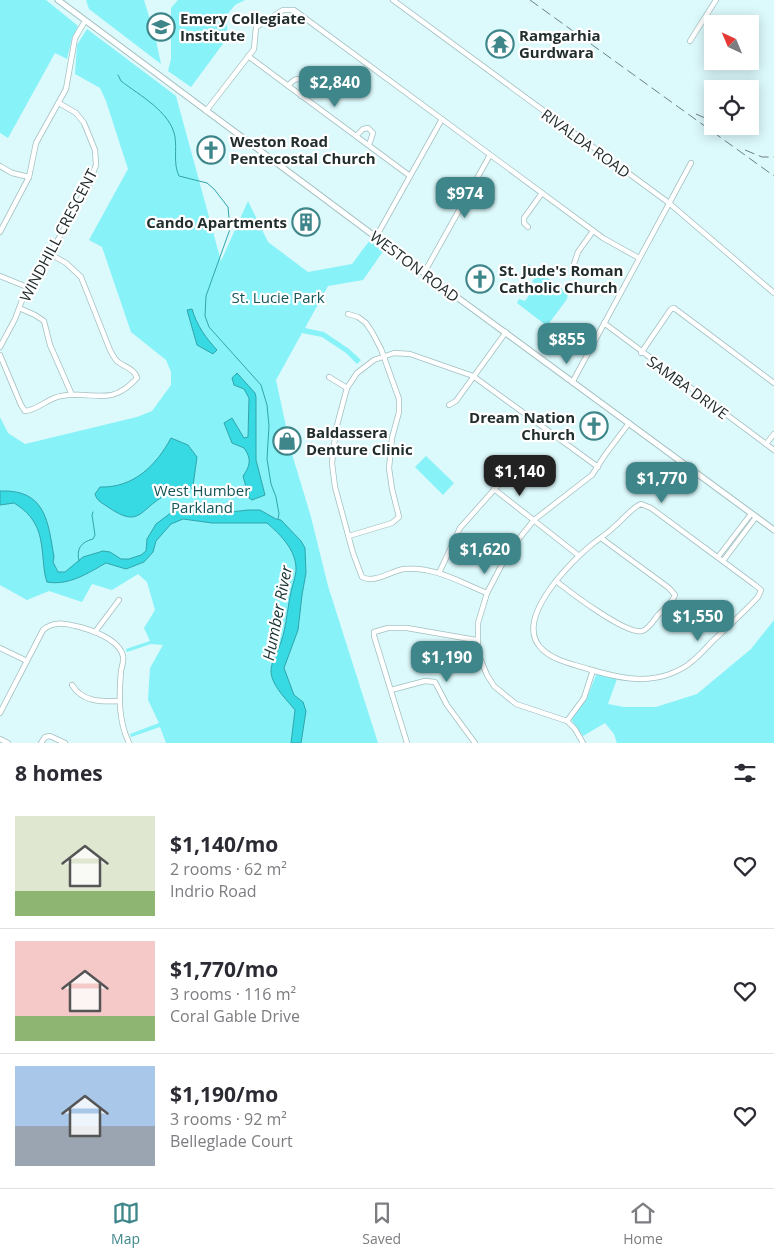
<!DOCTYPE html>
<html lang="en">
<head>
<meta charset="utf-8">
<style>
	body { margin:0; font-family:"Open Sans",sans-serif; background:#f7f7f7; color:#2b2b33; height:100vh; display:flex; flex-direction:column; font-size:19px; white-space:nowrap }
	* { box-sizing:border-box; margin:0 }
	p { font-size:16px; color:#7c7c81 }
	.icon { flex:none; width:28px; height:28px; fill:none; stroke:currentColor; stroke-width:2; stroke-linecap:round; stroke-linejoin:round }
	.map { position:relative; height:743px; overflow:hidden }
	.panel { display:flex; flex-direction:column; background:#fff; flex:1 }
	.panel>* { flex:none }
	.needle { width:32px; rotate:316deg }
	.buttons { position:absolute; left:704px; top:15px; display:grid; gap:10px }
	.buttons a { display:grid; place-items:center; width:55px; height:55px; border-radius:0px; background:#fff; box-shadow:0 2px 12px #0003; font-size:25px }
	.price { position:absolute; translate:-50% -42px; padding:0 11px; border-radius:10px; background:#3e868a; color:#fff; font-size:16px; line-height:32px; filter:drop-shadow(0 1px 2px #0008) }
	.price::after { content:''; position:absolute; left:50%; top:30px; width:15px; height:11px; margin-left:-8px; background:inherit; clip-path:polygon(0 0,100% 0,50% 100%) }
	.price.on { background:#222; color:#fff }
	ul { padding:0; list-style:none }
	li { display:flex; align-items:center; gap:15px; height:125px; padding:0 15px }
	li+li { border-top:1px solid #e1e1e2 }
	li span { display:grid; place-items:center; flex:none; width:140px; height:100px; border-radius:0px; color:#555 }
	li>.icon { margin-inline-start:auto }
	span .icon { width:60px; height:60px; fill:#fffc; stroke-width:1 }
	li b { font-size:21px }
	h2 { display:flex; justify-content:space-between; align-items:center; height:60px; padding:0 15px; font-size:21px }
	.menu { display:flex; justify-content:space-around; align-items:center; height:70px; border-top:1px solid #e1e1e2; background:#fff; font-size:14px; color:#7c7c81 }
	.menu a { display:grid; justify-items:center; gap:2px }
	.menu .on { color:#3e868a }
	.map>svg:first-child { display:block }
	.green { fill:#87f2f8 }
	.water { fill:#37d9e2; stroke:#31a5ac }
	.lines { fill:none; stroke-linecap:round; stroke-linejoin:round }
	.stream { stroke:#31a5ac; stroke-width:1 }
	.minor-casing { stroke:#a3bfc0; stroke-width:6 }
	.major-casing { stroke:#a3bfc0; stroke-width:7 }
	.minor { stroke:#fff; stroke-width:4.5 }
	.major { stroke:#fff; stroke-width:5 }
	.rail { stroke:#6f8182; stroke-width:1; stroke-dasharray:10 5; stroke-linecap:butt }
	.labels { text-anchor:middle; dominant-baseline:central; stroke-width:4.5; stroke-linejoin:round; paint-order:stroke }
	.poi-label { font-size:15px; font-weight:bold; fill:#222d2d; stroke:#fff; text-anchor:start }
	.street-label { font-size:15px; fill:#222d2d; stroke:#fff }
	.park-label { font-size:15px; fill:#145559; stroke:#fff }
	.water-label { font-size:16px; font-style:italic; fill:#1a3435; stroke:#fff }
</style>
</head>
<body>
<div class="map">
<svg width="774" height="743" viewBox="0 0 774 743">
	<rect width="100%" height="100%" fill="#dcf9fb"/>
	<g class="green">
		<path d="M0,0H46L78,26L72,38L67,59L55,53L8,138L0,133Z"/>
		<path d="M86,0H144L155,36L161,64L89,9Z"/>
		<path d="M178,0H245L235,5L226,16L228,37L191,87L168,71L171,59V8Z"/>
		<path d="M87,29L176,96L221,261L248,201L268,242L308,272L352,264L370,240L384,250L363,280L328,286L305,328L324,332L349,349L361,360L357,364L346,353L322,337L302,333L276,380L292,454L311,517L328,586L378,743H166L160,727L131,737L130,734L159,723L148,700L150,668L163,645L151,644L127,652L126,649L150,641L144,628L155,610L147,582L138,574L112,590L92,584L82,602L49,591L27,600L0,585V417L8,433L25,444L137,417L152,411L171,385V372L166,360L131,332L102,247L89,240L128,169L106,101L100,88L75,74L77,45Z"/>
		<path d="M528,264L568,293L567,299L547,326L517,303L519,299L525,301L535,287L538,286V284L532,282L535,277L525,270Z"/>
		<path d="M426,456L454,483L443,495L415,467Z"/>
		<path d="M774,620V743H617L614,734L605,723L583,736L572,721V716L588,695L596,675L601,674L617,679L608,704L624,707H656L697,694L751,649Z"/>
	</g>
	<g class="water">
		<path d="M192,309C197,326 206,338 217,350L213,354L197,345L187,310Z"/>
		<path d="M237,373L255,393L256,397V460L265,495L252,500L249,498L243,476C250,466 252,459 244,448L232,443L224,423L232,418L244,438L248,437L249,398L244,389L234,385L232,378Z"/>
		<path d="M171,438L188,445L197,457L193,486L191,489C183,491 172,492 164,496C139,510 140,529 108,507C102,503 97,501 95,494L100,487C133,488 156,466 171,438Z"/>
		<path d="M0,491C46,489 48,522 54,557L53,562L58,572H65L83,557L103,551L110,552L121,559H129L141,555L146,551L147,539L156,524L172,512L182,507L200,508L221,513L248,510H260L276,519L281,520L301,541L305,548L306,573L302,595L298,630L284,668L294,695L303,702L306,711L301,743H291L295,710C287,700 271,685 271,671C271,662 278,651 281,642C286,628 287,612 290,597C291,589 295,580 296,571C297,551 281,535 267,523H212L183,519L171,524L156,541L153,552L144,562L126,569L106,563C88,573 69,586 47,582C44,574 44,566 43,558C41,533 37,517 14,503L0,505Z"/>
	</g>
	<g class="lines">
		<g class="stream">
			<path d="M118,75L121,81C139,95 171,112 175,137C177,150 173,163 179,176L207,183L214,189L228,207L230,229L206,296L205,316L209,327L261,385L267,405L269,426L267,459L271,484L276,497L279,514L278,519"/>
			<path d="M79,561C76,549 81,542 93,539L95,535L92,515L93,512"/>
		</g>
		<g class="minor-casing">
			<g id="minor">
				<path d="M393,0L669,203L774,293"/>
				<path d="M690,41L716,0"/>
				<path d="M248,56L410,176"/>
				<path d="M288,86C292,81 296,77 303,80L305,86L301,96"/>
				<path d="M206,111L254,49L256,27L283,10H294L603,238L639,258"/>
				<path d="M356,136L363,129L368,128L373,133L369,145"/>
				<path d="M0,166L12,173L29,177"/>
				<path d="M528,227L524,223V218L542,193"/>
				<path d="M0,232L29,177L36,143L66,89L75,38L85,21"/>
				<path d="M376,237L442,119"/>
				<path d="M574,264L578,252L593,231"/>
				<path d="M424,273L490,155"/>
				<path d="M0,276L27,287"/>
				<path d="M19,308L35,315L44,321L50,345L72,395"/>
				<path d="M348,314L358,317L366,323L372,332L381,349L399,399V412L392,438L389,468L392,489L399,517L392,523L349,536"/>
				<path d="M604,323L774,450"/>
				<path d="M0,347L15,319L27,287L50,254L89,184L96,165L95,150L84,123L76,113L59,103"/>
				<path d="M641,353L671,309L674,308L774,383"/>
				<path d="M0,355L21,405L25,411C38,410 48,398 61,396C94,390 110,408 137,378C135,369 124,367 117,361C114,358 112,354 110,350L81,277L66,263L50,254"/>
				<path d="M329,377L347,388"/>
				<path d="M573,381L691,163"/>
				<path d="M449,405L456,401L506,332"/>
				<path d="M766,444L774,434"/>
				<path d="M494,489L578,555"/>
				<path d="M641,504L651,508L755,585L761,590L758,597C745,611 731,624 717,637C708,645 700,656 690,663C685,668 677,671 670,674C643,684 615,677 588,669C573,664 555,661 543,650C510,621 572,560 595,542C602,537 609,532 615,526C624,519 631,508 641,504Z"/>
				<path d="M718,557L751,514"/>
				<path d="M723,561L756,517"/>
				<path d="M439,573L460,528L508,474L515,472"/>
				<path d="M556,581C570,592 626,635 642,631C648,630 654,620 658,615C664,609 672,603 675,595L669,588L601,538"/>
				<path d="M487,593C460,582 433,566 404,569C391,571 374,584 362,577L353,553L335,487L332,463L336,429L347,388L357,373L374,360L394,353L410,354L473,376L598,467"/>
				<path d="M95,632L119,600"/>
				<path d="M0,648L27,661"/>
				<path d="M72,685C82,702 102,702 120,701"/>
				<path d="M391,690L425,681L435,682L447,705L475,743"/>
				<path d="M0,713L43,630C54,620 66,624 80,627C94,631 119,640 123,656C124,661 122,666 121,671C119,696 118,720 129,743"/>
				<path d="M567,721L584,698L593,670"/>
				<path d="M0,739L8,743"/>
				<path d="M41,743L45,737L50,736L65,743"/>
				<path d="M407,743L374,636V632L388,628H407L476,640"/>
				<path d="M583,743L575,729L567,721L516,704L494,686L487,675L478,653V623L487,593L509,551L534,520L592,475L605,455L629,423"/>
			</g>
		</g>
		<g class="major-casing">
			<path id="major" d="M58,0L424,273L774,530"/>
		</g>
		<use href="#minor" class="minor"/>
		<use href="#major" class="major"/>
		<g class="rail">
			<path d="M530,0L774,176"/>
			<path d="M696,114L712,121"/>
			<path d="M724,126L731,131"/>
			<path d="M745,150L762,157H774"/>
		</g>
	</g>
	<defs>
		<g id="school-ring" transform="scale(1.4375)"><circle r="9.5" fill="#fff" stroke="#3e868a" stroke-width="1.5"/><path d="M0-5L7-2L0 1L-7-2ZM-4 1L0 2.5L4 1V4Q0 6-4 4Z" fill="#3e868a"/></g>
		<g id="temple-ring" transform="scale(1.4375)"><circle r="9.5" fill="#fff" stroke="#3e868a" stroke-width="1.5"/><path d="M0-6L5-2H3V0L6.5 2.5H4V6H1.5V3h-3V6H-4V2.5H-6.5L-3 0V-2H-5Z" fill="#3e868a"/></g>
		<g id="church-ring" transform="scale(1.4375)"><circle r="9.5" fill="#fff" stroke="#3e868a" stroke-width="1.5"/><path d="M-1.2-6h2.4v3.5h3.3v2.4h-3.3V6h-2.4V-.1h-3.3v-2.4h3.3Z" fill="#3e868a"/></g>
		<g id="building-ring" transform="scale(1.4375)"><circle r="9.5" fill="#fff" stroke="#3e868a" stroke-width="1.5"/><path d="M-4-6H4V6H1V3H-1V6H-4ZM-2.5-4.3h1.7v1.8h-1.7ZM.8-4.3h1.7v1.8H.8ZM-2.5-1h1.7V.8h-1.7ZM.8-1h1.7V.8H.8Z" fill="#3e868a"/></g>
		<g id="shop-ring" transform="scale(1.4375)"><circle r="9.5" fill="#fff" stroke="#3e868a" stroke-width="1.5"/><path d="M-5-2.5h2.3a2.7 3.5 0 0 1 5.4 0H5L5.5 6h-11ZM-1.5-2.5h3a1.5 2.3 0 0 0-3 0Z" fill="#3e868a"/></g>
	</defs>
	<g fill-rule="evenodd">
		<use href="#school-ring" x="161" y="27"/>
		<use href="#temple-ring" x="500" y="44"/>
		<use href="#church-ring" x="211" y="150"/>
		<use href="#building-ring" x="306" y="222"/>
		<use href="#church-ring" x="480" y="279"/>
		<use href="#church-ring" x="594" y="426"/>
		<use href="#shop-ring" x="287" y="441"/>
	</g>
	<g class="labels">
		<g class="poi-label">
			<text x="180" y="18">Emery Collegiate<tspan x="180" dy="17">Institute</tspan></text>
			<text x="519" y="35">Ramgarhia<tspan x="519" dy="17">Gurdwara</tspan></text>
			<text x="230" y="141">Weston Road<tspan x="230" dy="17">Pentecostal Church</tspan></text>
			<text x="287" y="222" text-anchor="end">Cando Apartments</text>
			<text x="499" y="270">St. Jude's Roman<tspan x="499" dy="17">Catholic Church</tspan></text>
			<text x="575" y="417" text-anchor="end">Dream Nation<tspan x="575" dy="17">Church</tspan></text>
			<text x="306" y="432">Baldassera<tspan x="306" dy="17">Denture Clinic</tspan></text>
		</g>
		<g class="street-label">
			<text transform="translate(586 143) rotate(36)">RIVALDA ROAD</text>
			<text transform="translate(58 235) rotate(-62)">WINDHILL CRESCENT</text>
			<text transform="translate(415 266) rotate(37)">WESTON ROAD</text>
			<text transform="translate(688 387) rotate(36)">SAMBA DRIVE</text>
		</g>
		<g class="park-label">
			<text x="278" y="297">St. Lucie Park</text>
			<text x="202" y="490">West Humber<tspan x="202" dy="17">Parkland</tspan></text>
		</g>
		<g class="water-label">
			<text transform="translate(277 613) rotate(-79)">Humber River</text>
		</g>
	</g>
</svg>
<div class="buttons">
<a><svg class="needle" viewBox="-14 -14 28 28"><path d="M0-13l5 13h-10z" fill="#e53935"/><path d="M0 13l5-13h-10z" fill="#7c7c81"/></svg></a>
<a><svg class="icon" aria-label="locate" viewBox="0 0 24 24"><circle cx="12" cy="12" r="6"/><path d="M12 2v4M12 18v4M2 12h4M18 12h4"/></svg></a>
</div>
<b class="price" style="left:335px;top:108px">$2,840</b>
<b class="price" style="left:465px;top:219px">$974</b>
<b class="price" style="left:567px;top:365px">$855</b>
<b class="price on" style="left:520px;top:497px">$1,140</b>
<b class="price" style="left:662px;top:504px">$1,770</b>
<b class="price" style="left:485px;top:575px">$1,620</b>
<b class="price" style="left:698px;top:642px">$1,550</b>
<b class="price" style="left:447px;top:683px">$1,190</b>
</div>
<section class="panel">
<h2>8 homes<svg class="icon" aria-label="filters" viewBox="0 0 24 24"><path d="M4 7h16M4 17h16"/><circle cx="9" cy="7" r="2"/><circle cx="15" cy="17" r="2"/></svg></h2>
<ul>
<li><span style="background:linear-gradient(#dfe7d0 75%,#8fb573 0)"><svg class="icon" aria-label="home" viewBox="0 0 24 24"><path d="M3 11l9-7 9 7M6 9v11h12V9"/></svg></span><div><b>$1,140/mo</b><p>2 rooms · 62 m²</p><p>Indrio Road</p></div><svg class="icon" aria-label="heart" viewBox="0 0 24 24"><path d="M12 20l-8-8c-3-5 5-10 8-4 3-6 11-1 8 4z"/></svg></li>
<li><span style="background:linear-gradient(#f6c9c9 75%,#8fb573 0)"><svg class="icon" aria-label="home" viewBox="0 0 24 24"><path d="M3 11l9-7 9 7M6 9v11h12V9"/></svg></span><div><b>$1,770/mo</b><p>3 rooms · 116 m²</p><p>Coral Gable Drive</p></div><svg class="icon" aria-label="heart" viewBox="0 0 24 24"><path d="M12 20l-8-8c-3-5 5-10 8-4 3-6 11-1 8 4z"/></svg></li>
<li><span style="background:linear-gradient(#a9c7e8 60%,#9aa5b1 0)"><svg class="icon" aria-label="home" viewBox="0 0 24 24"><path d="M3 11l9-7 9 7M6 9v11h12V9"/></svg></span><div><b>$1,190/mo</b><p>3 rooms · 92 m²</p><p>Belleglade Court</p></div><svg class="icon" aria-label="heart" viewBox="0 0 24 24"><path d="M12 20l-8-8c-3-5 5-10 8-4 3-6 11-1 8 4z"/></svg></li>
</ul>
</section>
<nav class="menu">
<a class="on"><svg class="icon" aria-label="map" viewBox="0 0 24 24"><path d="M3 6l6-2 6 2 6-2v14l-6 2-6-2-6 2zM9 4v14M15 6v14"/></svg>Map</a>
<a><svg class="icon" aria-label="saved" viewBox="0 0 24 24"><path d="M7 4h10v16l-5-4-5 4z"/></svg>Saved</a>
<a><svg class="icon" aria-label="home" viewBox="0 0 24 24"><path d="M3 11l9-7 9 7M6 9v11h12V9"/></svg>Home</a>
</nav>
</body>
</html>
